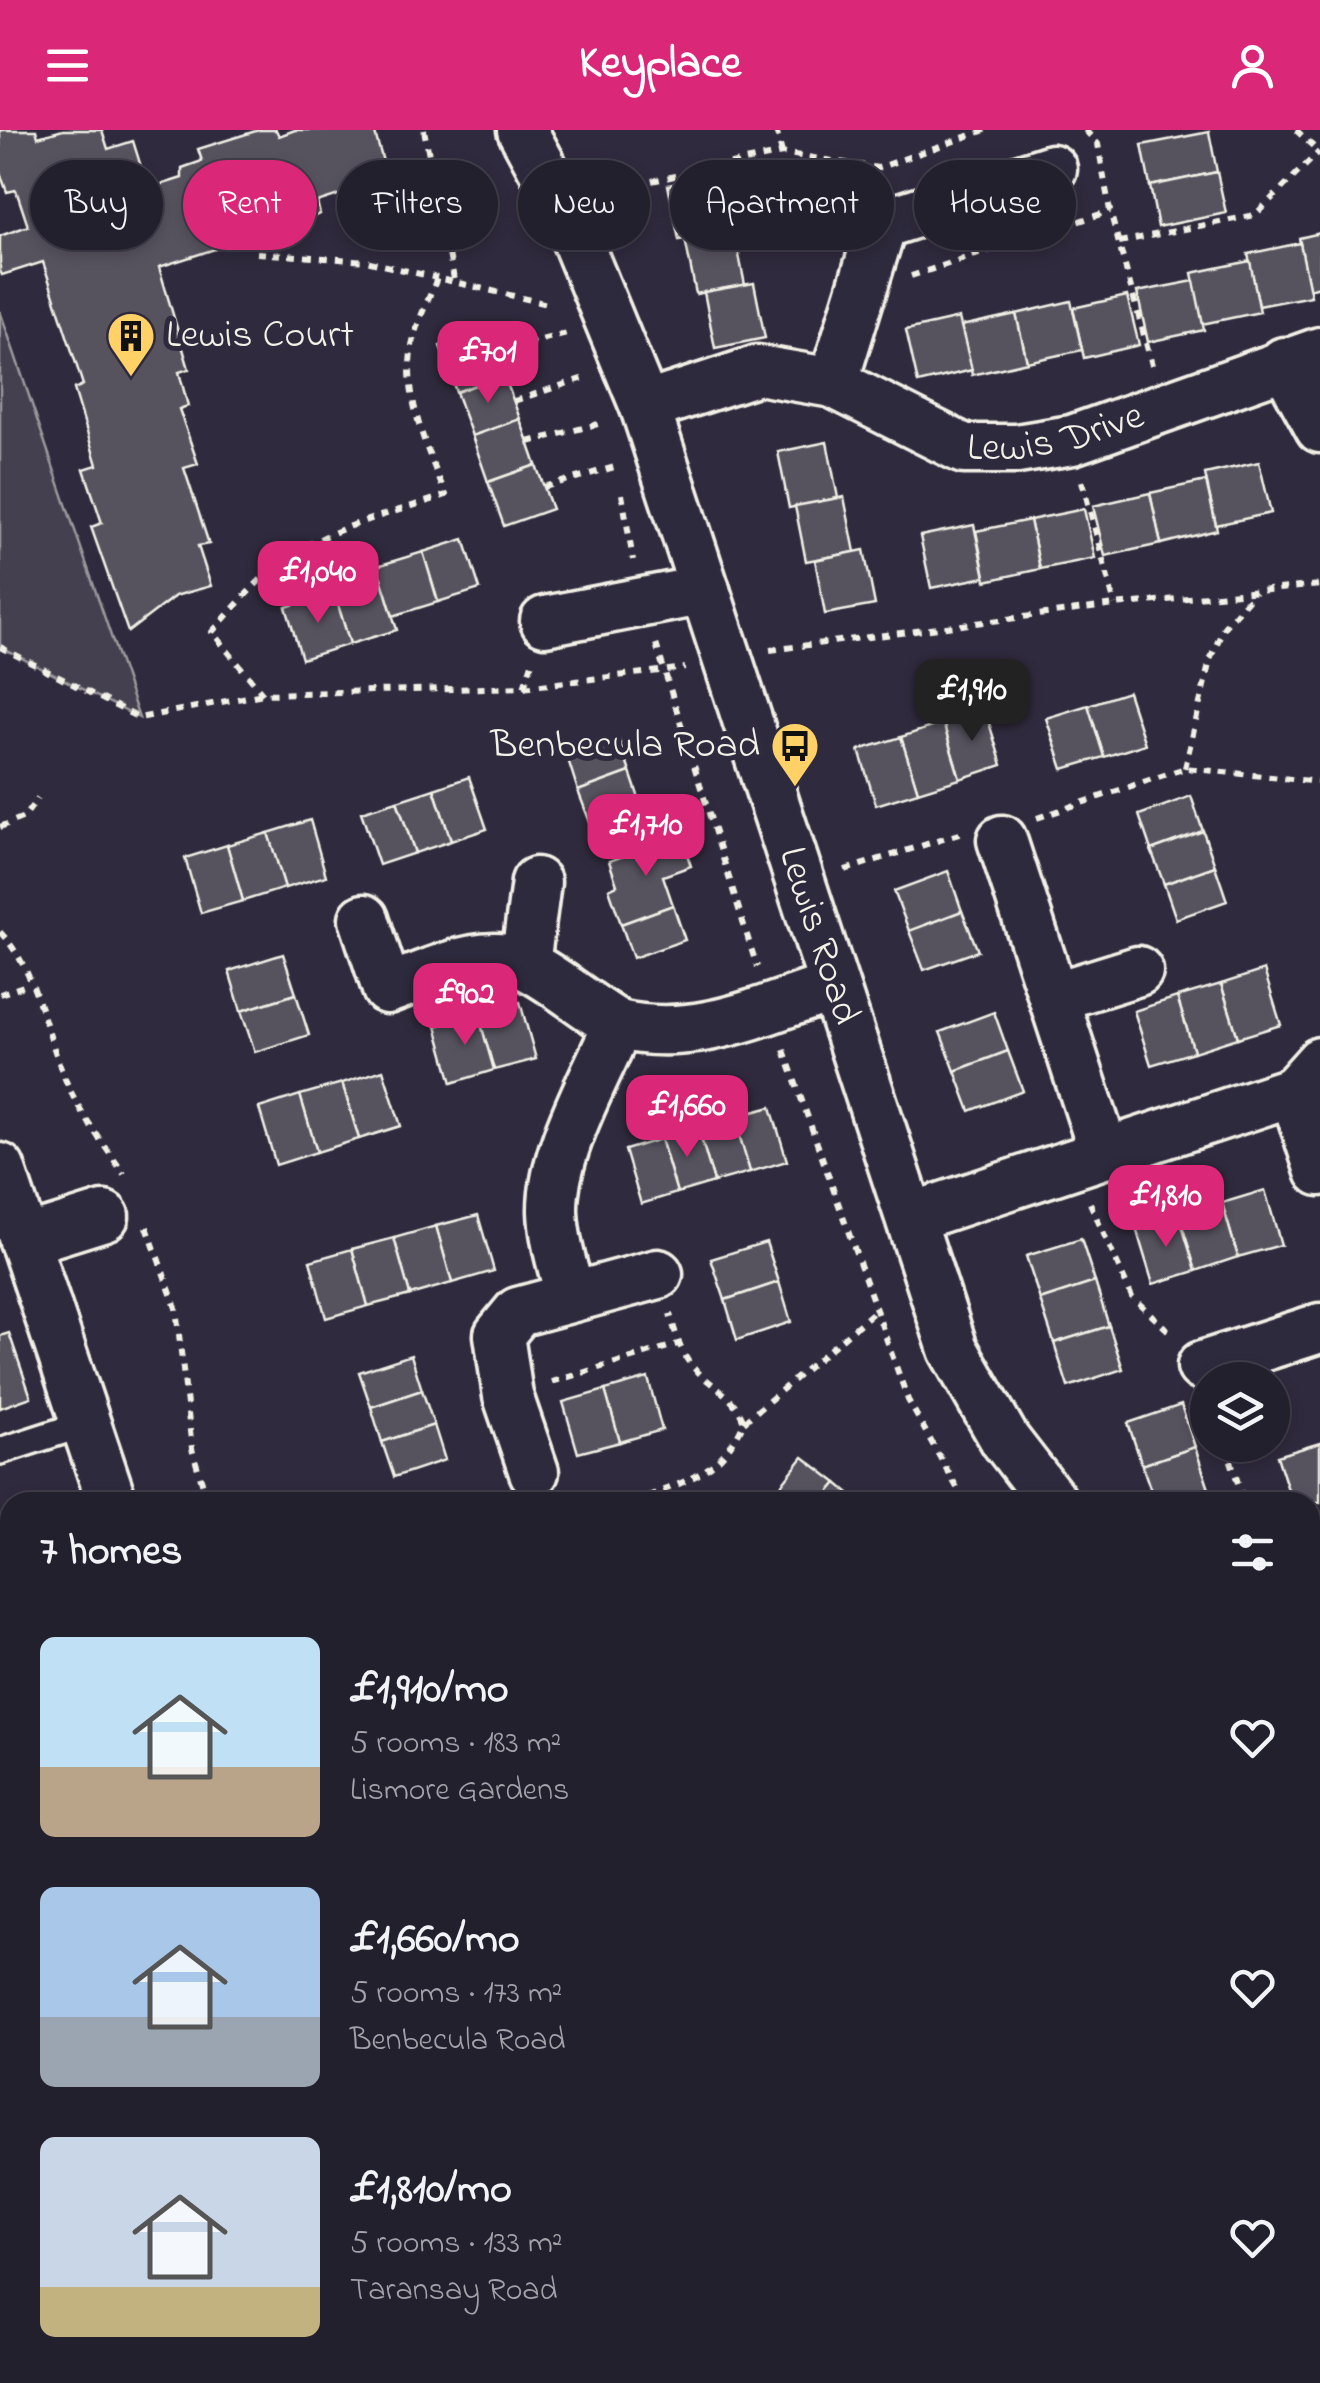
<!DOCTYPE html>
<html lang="en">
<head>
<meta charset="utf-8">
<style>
	body { margin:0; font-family:"Indie Flower",sans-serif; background:#2b2836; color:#f1f3f6; height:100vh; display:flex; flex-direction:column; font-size:38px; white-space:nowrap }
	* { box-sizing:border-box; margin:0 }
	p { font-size:32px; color:#a3a3aa }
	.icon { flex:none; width:55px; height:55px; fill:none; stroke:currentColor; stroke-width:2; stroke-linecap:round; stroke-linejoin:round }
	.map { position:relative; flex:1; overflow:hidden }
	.panel { position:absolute; left:0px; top:1362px; width:1320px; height:892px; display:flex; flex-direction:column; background:#23202e; border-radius:30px 30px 0 0; box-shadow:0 5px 15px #0003,0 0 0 2px #403e4a }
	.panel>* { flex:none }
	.guide { position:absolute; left:30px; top:30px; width:1260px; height:90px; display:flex; gap:20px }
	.tools { position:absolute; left:1190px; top:1232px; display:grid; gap:20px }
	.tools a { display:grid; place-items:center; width:100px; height:100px; border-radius:50%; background:#23202e; box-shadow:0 5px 15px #0003,0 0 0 2px #403e4a; font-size:50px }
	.price { position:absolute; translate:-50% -85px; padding:0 22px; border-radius:20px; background:#db2777; color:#fff; font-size:32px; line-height:65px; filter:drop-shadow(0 2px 5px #0008) }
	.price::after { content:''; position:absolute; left:50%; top:60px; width:30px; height:22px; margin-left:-15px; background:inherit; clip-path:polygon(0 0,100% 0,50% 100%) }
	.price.on { background:#222; color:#fff }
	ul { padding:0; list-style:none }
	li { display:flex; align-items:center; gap:30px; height:250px; padding:0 40px }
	li span { display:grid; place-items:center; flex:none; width:280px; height:200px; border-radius:15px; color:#555 }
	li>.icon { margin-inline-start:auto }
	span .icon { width:120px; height:120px; fill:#fffc; stroke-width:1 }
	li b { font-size:42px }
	h2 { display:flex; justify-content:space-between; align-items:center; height:120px; padding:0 40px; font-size:42px }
	.pill { padding:0 35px; border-radius:45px; background:#23202e; box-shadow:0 5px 15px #0003,0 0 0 2px #403e4a; font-size:35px; line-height:90px }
	.pill.on { background:#db2777; color:#fff }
	header { display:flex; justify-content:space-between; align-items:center; height:130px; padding:0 40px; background:#db2777; color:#fff; font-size:45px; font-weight:800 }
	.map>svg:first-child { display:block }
	.green { fill:#454050; stroke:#9c989c; stroke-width:2.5 }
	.building { fill:#56525f; stroke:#f4f1e8; stroke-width:2.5 }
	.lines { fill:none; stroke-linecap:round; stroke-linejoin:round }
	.lane-casing { stroke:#f4f1e8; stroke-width:32 }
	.street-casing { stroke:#f4f1e8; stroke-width:55 }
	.path { stroke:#f4f1e8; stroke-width:6; stroke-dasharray:8 8; stroke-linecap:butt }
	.lane { stroke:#2f2a3d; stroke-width:25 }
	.street { stroke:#2f2a3d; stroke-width:48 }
	.labels { text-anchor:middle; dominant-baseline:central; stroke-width:10; stroke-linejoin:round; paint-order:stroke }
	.poi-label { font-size:40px; fill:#f4f1e8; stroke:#2f2a3d; text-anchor:start }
	.street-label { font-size:40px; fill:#f4f1e8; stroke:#2f2a3d }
</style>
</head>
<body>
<header><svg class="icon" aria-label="menu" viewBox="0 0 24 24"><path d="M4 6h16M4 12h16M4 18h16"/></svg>Keyplace<svg class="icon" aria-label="person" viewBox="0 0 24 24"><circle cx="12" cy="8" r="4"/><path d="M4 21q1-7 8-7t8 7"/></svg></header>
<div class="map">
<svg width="1320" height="2253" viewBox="0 0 1320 2253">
	<rect width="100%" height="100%" fill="#2f2a3d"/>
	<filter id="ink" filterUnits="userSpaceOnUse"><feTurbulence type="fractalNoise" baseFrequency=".01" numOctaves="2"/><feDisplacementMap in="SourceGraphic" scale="20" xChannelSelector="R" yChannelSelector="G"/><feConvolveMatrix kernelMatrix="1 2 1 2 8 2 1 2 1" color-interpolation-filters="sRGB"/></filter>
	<g filter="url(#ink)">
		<path class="green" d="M0,181L139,588L0,517Z"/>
		<g class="building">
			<path d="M0,0H36L38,7L63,0H102L108,19L133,11L148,59L182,48V38L202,31L198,19L259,0H276L279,6L295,0H374L388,49L317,72L320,84L278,100L274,89L235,102L237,112L159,137L189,239L179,242L188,276L179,279L198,334L184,338L209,414L198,416L211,456L175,466L128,502L91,397L102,393L84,339L97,335L74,259L83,255L43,132L2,145L0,141V106L28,96L16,60L7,62L0,43Z"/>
			<path d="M1209,2L1217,42L1150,56L1142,15Z"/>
			<path d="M1217,42L1226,83L1158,97L1150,56Z"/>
			<path d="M717,46L727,101L679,110L668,55Z"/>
			<path d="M734,100L745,155L696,164L685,109Z"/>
			<path d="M1320,103V156L1309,159L1299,108Z"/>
			<path d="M1300,113L1311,166L1259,176L1248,124Z"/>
			<path d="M1250,131L1260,182L1202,194L1192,143Z"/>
			<path d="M1194,151L1204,200L1148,212L1137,162Z"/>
			<path d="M754,153L765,208L715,218L704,162Z"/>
			<path d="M1127,166L1139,215L1084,228L1073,178Z"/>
			<path d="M1071,171L1082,220L1027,232L1016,184Z"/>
			<path d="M1016,184L1027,232L972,245L961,196Z"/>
			<path d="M959,188L972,240L918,253L906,200Z"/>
			<path d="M488,199L504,245L456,262L440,216Z"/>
			<path d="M504,245L520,289L472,306L456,262Z"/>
			<path d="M520,289L536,335L488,352L472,306Z"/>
			<path d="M827,312L838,368L789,378L778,322Z"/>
			<path d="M1259,332L1271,383L1216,395L1205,344Z"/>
			<path d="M536,335L552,379L504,396L488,352Z"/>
			<path d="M1206,351L1217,400L1161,414L1150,363Z"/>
			<path d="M1150,363L1161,414L1105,426L1093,376Z"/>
			<path d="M844,367L855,422L806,431L795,376Z"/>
			<path d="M1084,379L1095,428L1040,439L1030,390Z"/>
			<path d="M1030,390L1040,439L986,451L976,401Z"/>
			<path d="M974,395L985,447L931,458L920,406Z"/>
			<path d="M464,409L480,459L438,472L423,422Z"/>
			<path d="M864,420L875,475L825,484L815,430Z"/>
			<path d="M423,422L438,472L393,486L377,436Z"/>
			<path d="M381,448L397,500L350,514L334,462Z"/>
			<path d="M334,462L350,514L302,529L286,477Z"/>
			<path d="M1128,562L1145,614L1104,627L1088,575Z"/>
			<path d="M1088,575L1104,627L1063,639L1046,588Z"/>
			<path d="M985,580L1002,635L960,649L943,593Z"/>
			<path d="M943,593L960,649L918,662L901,607Z"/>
			<path d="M901,607L918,662L876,675L859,620Z"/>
			<path d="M618,608L630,642L578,661L567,626Z"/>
			<path d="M630,642L642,677L591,695L578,661Z"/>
			<path d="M469,647L487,699L451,711L434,659Z"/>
			<path d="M434,659L451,711L415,723L397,671Z"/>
			<path d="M1191,666L1203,701L1151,720L1139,685Z"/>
			<path d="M397,671L415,723L379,735L361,682Z"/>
			<path d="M310,690L326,746L285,758L268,703Z"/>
			<path d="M1203,701L1215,736L1164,754L1151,720Z"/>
			<path d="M268,703L285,758L243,771L227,715Z"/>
			<path d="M681,706L691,736L663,746L673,775L621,794L609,759L617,755L609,731Z"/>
			<path d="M227,715L243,771L201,783L185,728Z"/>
			<path d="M1215,736L1227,771L1176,789L1164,754Z"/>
			<path d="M948,741L962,781L909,801L894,761Z"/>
			<path d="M673,775L685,810L633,828L621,794Z"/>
			<path d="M962,781L978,821L924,840L909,801Z"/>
			<path d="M283,824L296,864L241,881L229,841Z"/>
			<path d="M1264,840L1281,895L1238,908L1221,854Z"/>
			<path d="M1221,854L1238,908L1194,922L1177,867Z"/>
			<path d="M296,864L309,905L255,922L241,881Z"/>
			<path d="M1177,867L1194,922L1151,935L1134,881Z"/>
			<path d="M520,872L536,929L494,940L478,884Z"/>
			<path d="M994,882L1008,921L955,941L940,902Z"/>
			<path d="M478,884L494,940L452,953L436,896Z"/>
			<path d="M1008,921L1023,961L970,981L955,941Z"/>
			<path d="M383,940L401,996L359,1009L342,953Z"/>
			<path d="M342,953L359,1009L317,1022L300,965Z"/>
			<path d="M300,965L317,1022L276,1035L259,978Z"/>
			<path d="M771,977L787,1031L750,1042L734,987Z"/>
			<path d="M734,987L750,1042L714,1052L698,998Z"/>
			<path d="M698,998L714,1052L677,1063L661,1009Z"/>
			<path d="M661,1009L677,1063L641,1074L625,1020Z"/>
			<path d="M1265,1060L1281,1115L1238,1127L1222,1073Z"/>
			<path d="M1222,1073L1238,1127L1196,1141L1179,1086Z"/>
			<path d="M478,1085L494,1141L452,1153L436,1096Z"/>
			<path d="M1179,1086L1196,1141L1153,1154L1136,1098Z"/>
			<path d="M436,1096L452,1153L410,1165L394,1108Z"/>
			<path d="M394,1108L410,1165L368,1176L352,1119Z"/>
			<path d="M1081,1109L1095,1152L1040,1170L1026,1126Z"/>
			<path d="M766,1112L779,1152L725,1170L711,1129Z"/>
			<path d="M352,1119L368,1176L326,1188L310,1131Z"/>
			<path d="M779,1152L791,1192L737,1210L725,1170Z"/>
			<path d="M1095,1152L1109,1196L1054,1213L1040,1170Z"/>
			<path d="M1109,1196L1123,1239L1068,1257L1054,1213Z"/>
			<path d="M9,1203L31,1267L0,1278V1206Z"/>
			<path d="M411,1225L422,1260L371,1277L359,1242Z"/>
			<path d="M648,1248L662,1300L620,1312L605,1260Z"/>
			<path d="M422,1260L434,1295L382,1312L371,1277Z"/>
			<path d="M605,1260L620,1312L578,1323L563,1272Z"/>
			<path d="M1181,1275L1195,1317L1142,1335L1128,1293Z"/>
			<path d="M434,1295L445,1330L394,1347L382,1312Z"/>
			<path d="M1320,1313V1372H1292L1277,1326Z"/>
			<path d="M1195,1317L1210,1362L1180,1372H1155L1142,1335Z"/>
			<path d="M803,1327L837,1353L821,1372H768Z"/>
			<path d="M837,1353L860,1372H821Z"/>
			<path d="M10,1388V1429L0,1397V1391Z"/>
			<path d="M1310,1643L1320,1652V1679L1310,1691Z"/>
			<path d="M256,2245H328L329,2249L259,2253Z"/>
			<path d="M804,2245H861L871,2253H804L800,2250Z"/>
		</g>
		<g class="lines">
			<g class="lane-casing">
				<path id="lane" d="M0,1321L84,1294"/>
			</g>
			<g class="street-casing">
				<g id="street">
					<path id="s1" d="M522,0L560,70L645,277L953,1219L1005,1310L1053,1372"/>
					<path d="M1284,232L1320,298"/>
					<path d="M833,253L882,94L1052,39"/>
					<path id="s2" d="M645,277L758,240L833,253L964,319H1017L1072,310L1320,222"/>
					<path d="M545,491L705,460"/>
					<path d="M1002,710L1104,1023"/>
					<path d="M364,789L387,859C427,846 486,813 528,836C559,852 587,877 618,895"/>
					<path d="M525,834L536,752"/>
					<path d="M1054,867L1138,841"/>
					<path d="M1294,961L1320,1041"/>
					<path d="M0,1038L112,1372"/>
					<path d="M913,1087L1294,961L1320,932"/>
					<path d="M24,1111L104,1086"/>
					<path d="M571,1165C562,1138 554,1110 553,1081C552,1022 595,948 618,895C696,913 759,881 833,857"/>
					<path d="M1202,1236L1320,1198"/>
					<path d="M534,1342L508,1266L499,1205L518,1182L658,1144"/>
					<path d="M1310,1519L1320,1522"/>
					<path d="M1310,2198L1320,2187"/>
					<path d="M413,2245L416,2253"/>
					<path d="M1261,2253L1268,2245"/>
				</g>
			</g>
			<g class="path">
				<path d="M424,0L454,149"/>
				<path d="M776,0L782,23"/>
				<path d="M1085,0L1098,14L1110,81L1152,235"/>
				<path d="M1296,0L1319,22"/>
				<path d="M605,61L782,23L878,38L985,0"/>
				<path d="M1119,112L1255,85L1319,22"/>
				<path d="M257,123L366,131L437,148"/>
				<path d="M911,146L1110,81"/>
				<path d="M496,222L567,203"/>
				<path d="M514,271L584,248"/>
				<path d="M528,312L602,293"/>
				<path d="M1082,351L1115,475"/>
				<path d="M544,357L618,336"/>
				<path d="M622,364L633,430"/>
				<path d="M656,514L757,837"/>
				<path d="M0,517L139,588L263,564L524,557L533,530"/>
				<path d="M770,520L1115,475L1320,455"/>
				<path d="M524,557L685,538"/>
				<path d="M263,564L212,502C237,475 261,445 291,425C337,395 395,383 446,365C426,318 400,259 414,207C419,187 430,167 437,148L552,175"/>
				<path d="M1185,638L1210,530L1224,497L1255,462"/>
				<path d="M1037,688L1185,638L1320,652"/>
				<path d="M0,697L24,687L38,668"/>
				<path d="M845,740L962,703"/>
				<path d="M0,802C41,845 46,914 73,966C87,993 107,1019 124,1044"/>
				<path d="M0,864L30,854"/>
				<path d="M784,920L908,1270L965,1372"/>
				<path d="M1090,1073L1132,1167L1172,1204"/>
				<path d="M147,1097L176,1178L192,1319L208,1372"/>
				<path d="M552,1252L678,1214"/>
				<path d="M744,1292L876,1180"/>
				<path d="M1226,1315L1244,1372"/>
				<path d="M633,1372C682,1352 721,1345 744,1292C734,1265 716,1260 697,1241C681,1227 676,1204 670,1184"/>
				<path d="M1310,1754L1320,1761"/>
				<path d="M523,2245L525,2253"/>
				<path d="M908,2245L919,2253"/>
				<path d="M998,2253L1007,2245"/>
			</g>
			<use href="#lane" class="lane"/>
			<use href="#street" class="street"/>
		</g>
	</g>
	<defs>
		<g id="building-pin" transform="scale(2.5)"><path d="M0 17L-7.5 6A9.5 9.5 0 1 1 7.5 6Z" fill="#ffd166" stroke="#2f2a3d"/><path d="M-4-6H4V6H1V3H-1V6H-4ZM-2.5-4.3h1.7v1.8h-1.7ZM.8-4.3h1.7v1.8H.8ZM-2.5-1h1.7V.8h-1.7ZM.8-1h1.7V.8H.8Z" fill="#111"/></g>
		<g id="bus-pin" transform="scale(2.5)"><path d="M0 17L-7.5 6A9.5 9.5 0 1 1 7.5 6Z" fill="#ffd166" stroke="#2f2a3d"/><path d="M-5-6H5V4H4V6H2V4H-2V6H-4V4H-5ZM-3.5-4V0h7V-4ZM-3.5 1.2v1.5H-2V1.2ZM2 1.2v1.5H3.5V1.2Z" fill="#111"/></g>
	</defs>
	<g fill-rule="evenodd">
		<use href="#building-pin" x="131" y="206"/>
		<use href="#bus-pin" x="795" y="616"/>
	</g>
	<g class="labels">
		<g class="poi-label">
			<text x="166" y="206">Lewis Court</text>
			<text x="760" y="616" text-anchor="end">Benbecula Road</text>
		</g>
		<g class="street-label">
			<text stroke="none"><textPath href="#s2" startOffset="435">Lewis Drive</textPath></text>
			<text stroke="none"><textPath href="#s1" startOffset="860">Lewis Road</textPath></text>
		</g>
	</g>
</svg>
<div class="tools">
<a><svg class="icon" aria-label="layers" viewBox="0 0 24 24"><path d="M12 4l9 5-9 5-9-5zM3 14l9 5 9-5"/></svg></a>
</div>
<b class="price" style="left:488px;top:276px">£701</b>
<b class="price" style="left:318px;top:496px">£1,040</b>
<b class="price on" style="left:972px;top:614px">£1,910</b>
<b class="price" style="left:646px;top:749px">£1,710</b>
<b class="price" style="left:465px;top:918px">£902</b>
<b class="price" style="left:687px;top:1030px">£1,660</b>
<b class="price" style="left:1166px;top:1120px">£1,810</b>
<div class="guide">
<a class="pill">Buy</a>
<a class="pill on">Rent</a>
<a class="pill">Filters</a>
<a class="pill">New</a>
<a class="pill">Apartment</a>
<a class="pill">House</a>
</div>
<section class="panel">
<h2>7 homes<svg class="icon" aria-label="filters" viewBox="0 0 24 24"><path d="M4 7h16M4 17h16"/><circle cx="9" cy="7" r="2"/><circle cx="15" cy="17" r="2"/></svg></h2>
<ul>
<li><span style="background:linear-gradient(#bfe0f5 65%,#b9a48a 0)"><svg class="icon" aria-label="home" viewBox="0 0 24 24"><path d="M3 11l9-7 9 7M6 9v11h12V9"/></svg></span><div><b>£1,910/mo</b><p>5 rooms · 183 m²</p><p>Lismore Gardens</p></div><svg class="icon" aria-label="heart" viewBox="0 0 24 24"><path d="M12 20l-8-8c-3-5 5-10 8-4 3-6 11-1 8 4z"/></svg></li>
<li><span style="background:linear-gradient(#a9c7e8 65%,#9aa5b1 0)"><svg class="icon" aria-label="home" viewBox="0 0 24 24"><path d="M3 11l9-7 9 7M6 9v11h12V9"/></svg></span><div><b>£1,660/mo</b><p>5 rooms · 173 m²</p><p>Benbecula Road</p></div><svg class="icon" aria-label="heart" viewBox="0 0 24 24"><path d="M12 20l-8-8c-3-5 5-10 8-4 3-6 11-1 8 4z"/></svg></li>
<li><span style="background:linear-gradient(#c9d6e8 75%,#c2b280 0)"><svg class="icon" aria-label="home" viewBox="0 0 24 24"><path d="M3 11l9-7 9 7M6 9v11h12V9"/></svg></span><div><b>£1,810/mo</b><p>5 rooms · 133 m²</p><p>Taransay Road</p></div><svg class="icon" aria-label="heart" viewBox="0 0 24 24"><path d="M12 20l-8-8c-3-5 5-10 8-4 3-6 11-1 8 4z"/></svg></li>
</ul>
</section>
</div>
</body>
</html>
